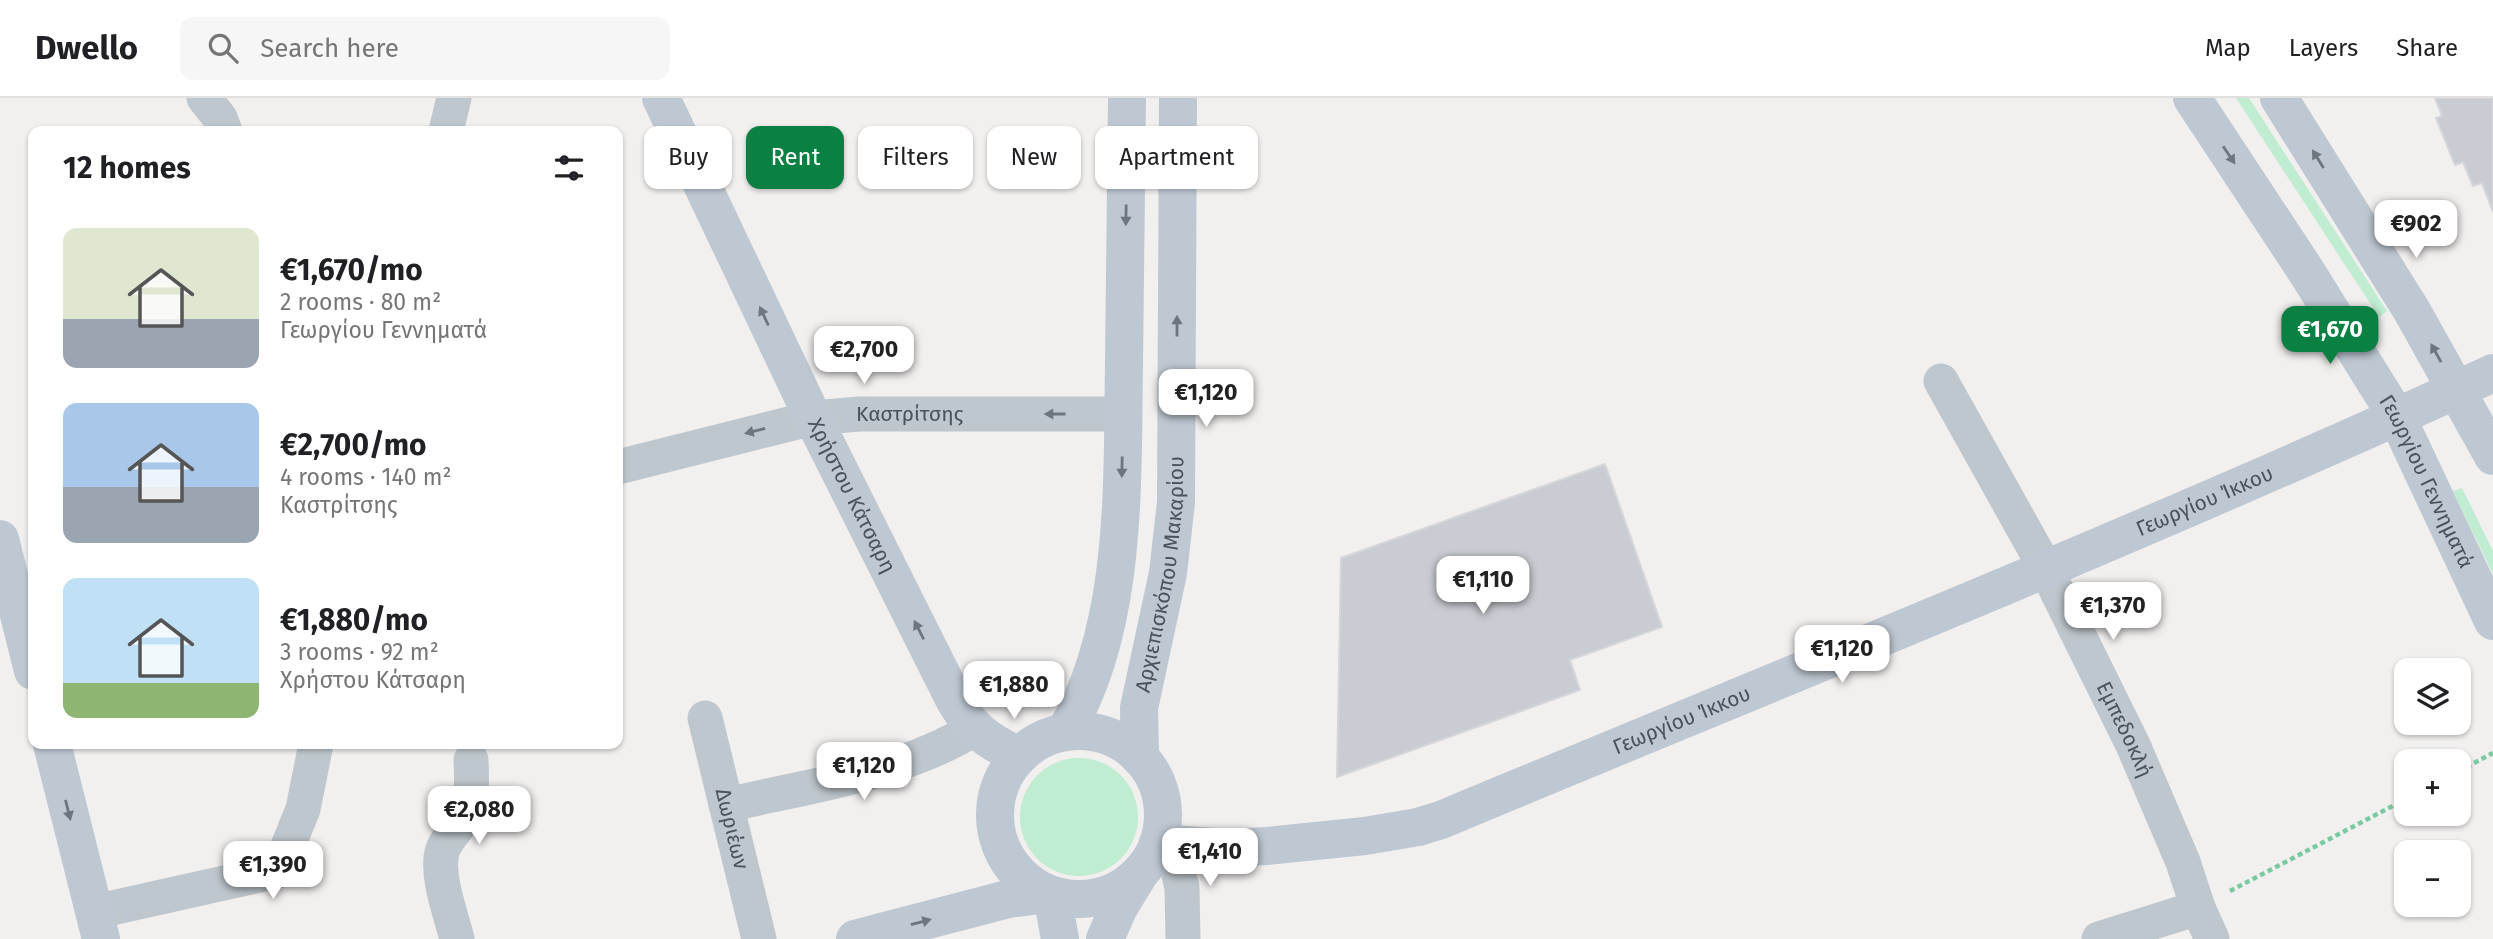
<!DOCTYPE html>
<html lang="en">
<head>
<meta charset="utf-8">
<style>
	body { margin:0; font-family:"Fira Sans",sans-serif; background:#f6f6f6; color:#202124; height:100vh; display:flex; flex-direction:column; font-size:26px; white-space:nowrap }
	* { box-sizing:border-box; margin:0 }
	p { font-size:23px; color:#757577 }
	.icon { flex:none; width:38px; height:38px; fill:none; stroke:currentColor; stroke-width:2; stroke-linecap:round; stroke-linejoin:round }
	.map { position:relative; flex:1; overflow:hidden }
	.details { position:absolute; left:28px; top:28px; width:595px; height:623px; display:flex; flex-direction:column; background:#fff; border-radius:14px; box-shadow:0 2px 5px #0004 }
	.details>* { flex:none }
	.top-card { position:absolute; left:644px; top:28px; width:665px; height:63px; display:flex; gap:14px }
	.controls { position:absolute; left:2394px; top:560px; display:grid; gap:14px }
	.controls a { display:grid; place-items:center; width:77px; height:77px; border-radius:14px; background:#fff; box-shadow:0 2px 5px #0004; font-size:35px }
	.price { position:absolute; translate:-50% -60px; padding:0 16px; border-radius:14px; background:#fff; color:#222; font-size:23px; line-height:46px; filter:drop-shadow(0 2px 4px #0008) }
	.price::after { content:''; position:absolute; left:50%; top:42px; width:21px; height:16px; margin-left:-10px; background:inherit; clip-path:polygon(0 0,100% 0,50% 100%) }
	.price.on { background:#0b8043; color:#fff }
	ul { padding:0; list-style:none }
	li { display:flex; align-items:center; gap:21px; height:175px; padding:0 35px }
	li span { display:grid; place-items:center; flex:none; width:196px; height:140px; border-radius:14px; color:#555 }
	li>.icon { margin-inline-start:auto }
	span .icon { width:84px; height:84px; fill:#fffc; stroke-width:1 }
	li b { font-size:30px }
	h2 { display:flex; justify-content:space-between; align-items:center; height:84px; padding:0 35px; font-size:30px }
	.chip { padding:0 24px; border-radius:14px; background:#fff; box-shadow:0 2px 5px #0004; font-size:24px; line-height:63px }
	.chip.on { background:#0b8043; color:#fff }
	header { display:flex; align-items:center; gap:42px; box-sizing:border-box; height:98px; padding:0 35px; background:#fff; border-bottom:2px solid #e0e0e0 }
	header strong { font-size:33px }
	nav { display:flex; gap:38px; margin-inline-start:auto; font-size:24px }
	.search { width:490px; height:63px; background:#f6f6f6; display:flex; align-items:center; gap:18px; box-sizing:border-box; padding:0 24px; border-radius:14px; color:#757577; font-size:26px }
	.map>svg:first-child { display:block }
	.green { fill:#c0edd1 }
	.building { fill:#c9ccd2; stroke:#d4d6da; stroke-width:2 }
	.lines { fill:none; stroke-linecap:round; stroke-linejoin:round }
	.path { stroke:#79caa1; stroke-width:4.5; stroke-dasharray:5 3.5; stroke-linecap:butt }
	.street { stroke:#bec7cd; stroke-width:35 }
	.secondary { stroke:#bec8d2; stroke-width:38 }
	.oneway { fill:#6b767f }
	.oneway2 { fill:#6b767e }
	.labels { text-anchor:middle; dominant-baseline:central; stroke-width:5; stroke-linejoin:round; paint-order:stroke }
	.street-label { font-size:21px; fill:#48535c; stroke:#fff }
</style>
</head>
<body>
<header>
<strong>Dwello</strong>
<div class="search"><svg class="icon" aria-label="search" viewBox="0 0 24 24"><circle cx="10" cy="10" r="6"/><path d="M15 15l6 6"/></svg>Search here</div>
<nav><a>Map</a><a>Layers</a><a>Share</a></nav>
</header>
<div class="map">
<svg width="2493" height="841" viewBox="0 0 2493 841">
	<rect width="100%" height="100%" fill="#f2efef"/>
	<g class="green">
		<path d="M2236,0H2249L2387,213L2379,219Z"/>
		<path d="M2462,390L2493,453V476L2453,393Z"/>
		<circle cx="1079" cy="719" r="59"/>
	</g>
	<g class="building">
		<path d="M2435,0H2493V114L2482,85L2473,88L2463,64L2455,67L2436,20L2442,18Z"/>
		<path d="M1605,366L1662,529L1570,562L1580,592L1337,679L1341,460Z"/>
	</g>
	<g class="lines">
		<g class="path">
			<path d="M2459,673L2493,655"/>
			<path d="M2230,793L2406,701"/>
		</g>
		<g class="street">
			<path d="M204,0L220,20L225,33"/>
			<path d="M446,33L454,0"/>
			<path id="s1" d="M1941,283L2045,469L2133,647L2183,764L2198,810L2212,841"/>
			<path id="s2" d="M618,369L813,320L859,316H1123"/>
			<path id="s3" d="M705,620L759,841"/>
			<path d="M726,707C809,688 901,676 974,631"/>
			<path d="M1172,747L1182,790L1183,841"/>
			<path d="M94,814L278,773L303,711L316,646"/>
			<path d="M457,841C451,817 436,778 442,754C445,742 456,733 462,722C473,703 472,683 471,662"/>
			<path d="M2099,841L2198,810"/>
		</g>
		<g class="secondary">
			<path id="s4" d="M661,0L813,320L955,603C972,632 988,643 1019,658"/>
			<path id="s5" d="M2192,0L2306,173L2397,319L2493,523"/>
			<path d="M2279,0L2412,213L2493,358"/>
			<path d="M0,441L33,573"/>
			<circle cx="1079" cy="717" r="84"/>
			<path d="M1065,634C1128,530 1122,384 1124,266C1125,177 1126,89 1127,0"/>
			<path d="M52,646L101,841"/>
			<path id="s6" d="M1140,660L1139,610L1168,475L1176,404L1178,0"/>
			<path id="s7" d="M1158,745L1228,750L1267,748L1365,738L1418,729L1441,722C1793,575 2147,434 2493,275"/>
			<path d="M1052,797L1060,841"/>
			<path d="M855,841L1008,801L1047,796"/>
			<path d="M1105,841L1119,809L1138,778"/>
		</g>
	</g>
	<defs><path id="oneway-solid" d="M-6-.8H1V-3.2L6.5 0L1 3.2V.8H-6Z" transform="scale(1.75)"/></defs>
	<g class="oneway">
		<use href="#oneway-solid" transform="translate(2229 57) rotate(56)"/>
		<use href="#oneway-solid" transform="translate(2318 61) rotate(-122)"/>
		<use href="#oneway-solid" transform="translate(1126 117) rotate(91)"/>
		<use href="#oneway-solid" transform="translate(764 218) rotate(-115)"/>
		<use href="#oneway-solid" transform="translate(1177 228) rotate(-90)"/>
		<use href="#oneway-solid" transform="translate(2436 255) rotate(-119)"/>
		<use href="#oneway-solid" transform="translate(1122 369) rotate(91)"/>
		<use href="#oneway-solid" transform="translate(919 532) rotate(-117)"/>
		<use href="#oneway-solid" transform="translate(68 712) rotate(76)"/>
		<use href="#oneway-solid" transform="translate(921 824) rotate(-15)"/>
	</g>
	<g class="oneway2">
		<use href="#oneway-solid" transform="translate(1055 316) rotate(180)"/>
		<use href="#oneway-solid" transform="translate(755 333) rotate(166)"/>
	</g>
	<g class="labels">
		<g class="street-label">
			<text stroke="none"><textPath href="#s2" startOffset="298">Καστρίτσης</textPath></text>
			<text stroke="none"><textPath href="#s5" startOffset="450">Γεωργίου Γεννηματά</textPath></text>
			<text stroke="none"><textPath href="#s4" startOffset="441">Χρήστου Κάτσαρη</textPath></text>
			<text stroke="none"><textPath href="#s7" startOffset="1113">Γεωργίου Ίκκου</textPath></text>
			<text stroke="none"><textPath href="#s6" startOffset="186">Αρχιεπισκόπου Μακαρίου</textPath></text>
			<text stroke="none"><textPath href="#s7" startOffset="546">Γεωργίου Ίκκου</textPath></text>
			<text stroke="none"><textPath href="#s1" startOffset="394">Εμπεδοκλή</textPath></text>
			<text stroke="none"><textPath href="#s3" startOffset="114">Δωριέων</textPath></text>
		</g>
	</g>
</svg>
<div class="controls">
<a><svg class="icon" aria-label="layers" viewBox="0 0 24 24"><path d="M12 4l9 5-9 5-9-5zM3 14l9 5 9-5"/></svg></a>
<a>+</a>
<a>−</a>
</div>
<b class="price" style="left:2416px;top:162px">€902</b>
<b class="price on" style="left:2330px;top:268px">€1,670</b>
<b class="price" style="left:864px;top:288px">€2,700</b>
<b class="price" style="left:1206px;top:331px">€1,120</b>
<b class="price" style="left:1483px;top:518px">€1,110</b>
<b class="price" style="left:2113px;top:544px">€1,370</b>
<b class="price" style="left:1842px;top:587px">€1,120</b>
<b class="price" style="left:1014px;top:623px">€1,880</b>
<b class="price" style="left:864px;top:704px">€1,120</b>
<b class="price" style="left:479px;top:748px">€2,080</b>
<b class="price" style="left:1210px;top:790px">€1,410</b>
<b class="price" style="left:273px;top:803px">€1,390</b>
<div class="top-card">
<a class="chip">Buy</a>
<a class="chip on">Rent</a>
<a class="chip">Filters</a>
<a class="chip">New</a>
<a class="chip">Apartment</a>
</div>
<section class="details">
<h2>12 homes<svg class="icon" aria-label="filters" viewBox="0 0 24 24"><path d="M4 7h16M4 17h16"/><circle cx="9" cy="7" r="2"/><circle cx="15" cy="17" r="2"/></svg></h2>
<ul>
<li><span style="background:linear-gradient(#dfe7d0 65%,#9aa5b1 0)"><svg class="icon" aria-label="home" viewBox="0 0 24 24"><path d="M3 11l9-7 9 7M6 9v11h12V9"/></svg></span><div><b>€1,670/mo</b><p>2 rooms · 80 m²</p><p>Γεωργίου Γεννηματά</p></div></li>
<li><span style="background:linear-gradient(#a9c7e8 60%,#9aa5b1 0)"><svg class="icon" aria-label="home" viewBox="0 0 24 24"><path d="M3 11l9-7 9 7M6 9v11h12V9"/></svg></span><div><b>€2,700/mo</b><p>4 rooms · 140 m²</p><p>Καστρίτσης</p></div></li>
<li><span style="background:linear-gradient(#bfe0f5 75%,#8fb573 0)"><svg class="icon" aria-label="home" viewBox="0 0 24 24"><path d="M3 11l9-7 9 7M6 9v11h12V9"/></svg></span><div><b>€1,880/mo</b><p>3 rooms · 92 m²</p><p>Χρήστου Κάτσαρη</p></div></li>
</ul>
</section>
</div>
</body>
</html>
